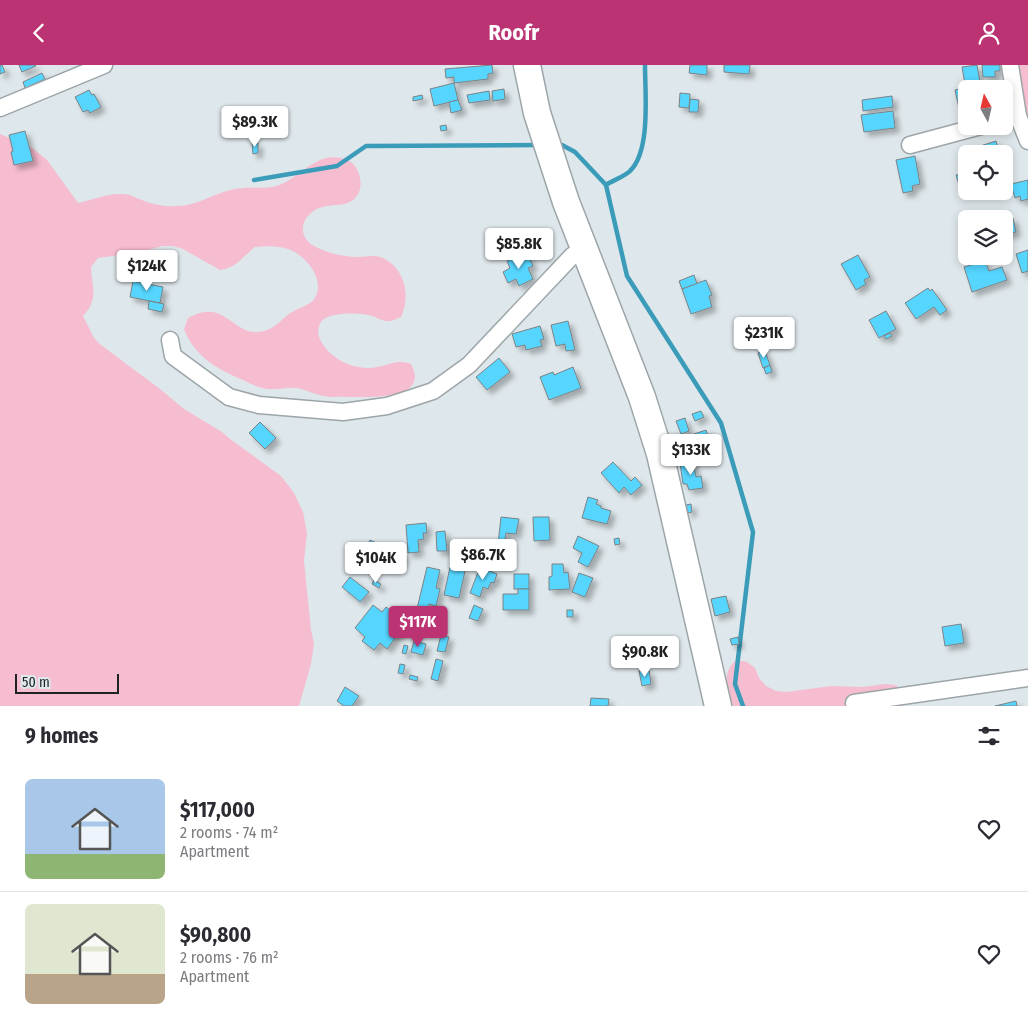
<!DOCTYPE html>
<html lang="en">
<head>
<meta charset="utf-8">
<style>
	body { margin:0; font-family:"Fira Sans Condensed",sans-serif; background:#f2f2f3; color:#2b2b33; height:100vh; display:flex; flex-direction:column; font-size:19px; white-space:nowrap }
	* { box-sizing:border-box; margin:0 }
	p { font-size:16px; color:#7c7c81 }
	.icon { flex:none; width:28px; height:28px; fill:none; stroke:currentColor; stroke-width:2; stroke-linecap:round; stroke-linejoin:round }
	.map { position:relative; height:641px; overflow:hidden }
	.details { display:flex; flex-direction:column; background:#fff; flex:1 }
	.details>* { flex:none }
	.needle { width:32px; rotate:352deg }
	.buttons { position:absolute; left:958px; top:15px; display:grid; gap:10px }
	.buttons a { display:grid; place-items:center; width:55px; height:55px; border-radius:8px; background:#fff; box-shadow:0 2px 8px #0003; font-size:25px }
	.scale { position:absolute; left:15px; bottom:12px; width:104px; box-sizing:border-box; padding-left:5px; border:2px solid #1f2223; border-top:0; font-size:14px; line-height:18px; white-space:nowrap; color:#1f2223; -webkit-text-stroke:4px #dee7eb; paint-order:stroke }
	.price { position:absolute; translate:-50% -42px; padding:0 11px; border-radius:5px; background:#fff; color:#222; font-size:16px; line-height:32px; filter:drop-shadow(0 1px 2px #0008) }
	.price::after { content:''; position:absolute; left:50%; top:30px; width:15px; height:11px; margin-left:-8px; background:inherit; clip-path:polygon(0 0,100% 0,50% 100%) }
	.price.selected { background:#bb3372; color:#fff }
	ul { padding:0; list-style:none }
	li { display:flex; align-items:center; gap:15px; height:125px; padding:0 25px }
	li+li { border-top:1px solid #e1e1e2 }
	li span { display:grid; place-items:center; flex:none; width:140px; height:100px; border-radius:8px; color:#555 }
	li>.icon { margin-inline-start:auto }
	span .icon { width:60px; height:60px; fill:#fffc; stroke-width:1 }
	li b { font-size:21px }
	h2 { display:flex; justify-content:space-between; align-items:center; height:60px; padding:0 25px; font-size:21px }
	header { display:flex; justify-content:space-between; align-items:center; height:65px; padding:0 25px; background:#bb3372; color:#fff; font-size:22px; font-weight:700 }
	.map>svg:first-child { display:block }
	.green { fill:#f6bccf }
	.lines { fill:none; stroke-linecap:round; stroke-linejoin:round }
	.stream { stroke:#3b9cba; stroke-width:4.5 }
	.building { fill:#57d6ff; stroke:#7a8285; filter:url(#shadow) }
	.street-casing { stroke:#9ca5a8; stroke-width:19 }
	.primary-casing { stroke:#9ca5a8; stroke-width:29 }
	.street { stroke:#fff; stroke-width:16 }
	.primary { stroke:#fff; stroke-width:26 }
</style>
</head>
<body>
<header><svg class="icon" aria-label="back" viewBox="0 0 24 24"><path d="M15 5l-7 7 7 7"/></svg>Roofr<svg class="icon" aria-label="person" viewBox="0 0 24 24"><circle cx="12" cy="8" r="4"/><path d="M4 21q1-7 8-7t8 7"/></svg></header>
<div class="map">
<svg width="1028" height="641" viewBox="0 0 1028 641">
	<defs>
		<filter id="shadow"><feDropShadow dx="4.5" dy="4.5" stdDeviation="2.5" flood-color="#0004"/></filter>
	</defs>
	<rect width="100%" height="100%" fill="#dee7eb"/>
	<g class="green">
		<path d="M1015,0H1028V53Z"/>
		<path d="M0,69L31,82L47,95L78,138C92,135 108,128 122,129C131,129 138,134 147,137C156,140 168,142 177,141C197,141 212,129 231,125C244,121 259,124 272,122C297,118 313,87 340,93C350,94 356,100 359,109C361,115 361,122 359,127C351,146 329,136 315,145C300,154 298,172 314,181C327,188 343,192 358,192C365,192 374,190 380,192C405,201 411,231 401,252C397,253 393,256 390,256C383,257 378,253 372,251C361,247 327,247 321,257C316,266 318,273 324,281C337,299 361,307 382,301C395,298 398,295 411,299C431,336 368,332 347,332C339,331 332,333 324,331C315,330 307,325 298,323C288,322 278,325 268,324C259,323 251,319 243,315C217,304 194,291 184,264L188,253C227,231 232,274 264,266C275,263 281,255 289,249C297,243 310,241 315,233C326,213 304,188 285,183C275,181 265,181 255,182C241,193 238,202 220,205L183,184L173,181H162L141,187L98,193L91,202C92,223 99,234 83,251L94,273L101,280L160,324L184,344L222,367L230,374L281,411L294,428L303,447L305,457L307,468L304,496L311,565L314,579L311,599L299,641H0Z"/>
		<path d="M736,595L747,597L755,603L759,613L766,621L776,626L787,627L831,621L863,622L885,619L895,620L904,626L907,633L906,639L904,641H733C725,625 722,608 736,595Z"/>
	</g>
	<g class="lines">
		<g class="stream">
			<path d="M556,80H562L575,87L606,120L627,211L721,358L753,467L735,619L743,641"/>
			<path d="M254,115L337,101L366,81L539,80"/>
			<path d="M606,120C613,115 624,112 630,106C651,86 645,28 645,0"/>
		</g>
	</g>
	<g class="building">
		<path d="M0,0H2L5,7L0,9Z"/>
		<path d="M19,0H35L36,1L22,7Z"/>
		<path d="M492,0L493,8L488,9V14L454,18V12L446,13L445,4Z"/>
		<path d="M690,0H707V10L689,8Z"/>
		<path d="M724,0H750L749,9L724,7Z"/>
		<path d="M977,0L980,17L965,19L962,2Z"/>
		<path d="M982,0H1000V6H995V12H983Z"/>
		<path d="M42,8L45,14L25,23L23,17Z"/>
		<path d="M454,18L458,35L434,41L430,24Z"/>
		<path d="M970,22V24H966V51L961,52L955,25Z"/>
		<path d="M504,24L505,34L493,36L492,26Z"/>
		<path d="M89,25L92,30L94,29L101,42L90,48L88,45L83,47L75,32Z"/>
		<path d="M489,26L490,35L469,38L467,30Z"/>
		<path d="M680,28L690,29L689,43L679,42Z"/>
		<path d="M422,30L423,34L413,36V32Z"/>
		<path d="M892,31L893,42L863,46L862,35Z"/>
		<path d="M690,34L699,35L698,47H689Z"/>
		<path d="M458,35L462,45L451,48L449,37Z"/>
		<path d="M893,46L895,63L864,67L861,50Z"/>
		<path d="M446,60L447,65L441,66L440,61Z"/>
		<path d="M25,66L33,96L14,100L11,87L13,86L9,70Z"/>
		<path d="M996,76L1000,89H982L980,81Z"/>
		<path d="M252,78H258V88L253,89Z"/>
		<path d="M915,91L920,119L912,121L913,126L903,128L896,95Z"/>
		<path d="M966,108V121L960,123L956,110Z"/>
		<path d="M1028,115V134L1021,136L1020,131L1015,133L1011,119Z"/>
		<path d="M1013,153L1016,167L1004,170V155Z"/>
		<path d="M1028,185V206L1022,208L1016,189Z"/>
		<path d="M527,188L533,201L528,203L533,214L519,221L516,214L508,218L503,207L510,203L507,196Z"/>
		<path d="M858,190L870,212L864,215L866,219L856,225L841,199Z"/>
		<path d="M985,196L989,206L1002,202L1007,215L972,227L964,202Z"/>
		<path d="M694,210L697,219L682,224L679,216Z"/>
		<path d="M706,215L712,230L709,231L712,242L691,249L682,224Z"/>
		<path d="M133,216L163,222L160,238L130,232Z"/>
		<path d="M928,223L930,226L932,224L947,245L940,250L934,242L916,254L905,238Z"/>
		<path d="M149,236L164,239L162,247L148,244Z"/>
		<path d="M886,246L896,264L879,273L869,255Z"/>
		<path d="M568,256L575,285L566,286L565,279L556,281L551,260Z"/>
		<path d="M540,261L544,274L540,275L542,281L526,285L525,280L516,282L512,269Z"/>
		<path d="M890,268L892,271L886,274L884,271Z"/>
		<path d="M765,286L770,300L763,303L758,288Z"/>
		<path d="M499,293L510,307L487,325L476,312Z"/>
		<path d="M770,300L772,307L766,309L764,303Z"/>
		<path d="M573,302L581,323L549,335L540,312L553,307L554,310Z"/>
		<path d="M701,346L704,352L695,356L692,349Z"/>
		<path d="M685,353L689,366L681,369L676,356Z"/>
		<path d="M260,357L276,373L265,384L249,368Z"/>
		<path d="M706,365L708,371L694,377L691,370Z"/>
		<path d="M693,395L696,412L701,411L703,423L689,425L687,419H683L680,398Z"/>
		<path d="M613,397L631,416L635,412L642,420L631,430L624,422L619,428L601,408Z"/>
		<path d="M588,432L598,435L596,439L601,441V443L611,446L607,459L582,453Z"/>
		<path d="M691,439L692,447L688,448L686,440Z"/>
		<path d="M501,452L519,454L516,469L506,468L504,480L498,479Z"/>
		<path d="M533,452H549L550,475L534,476Z"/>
		<path d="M426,458L427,468H423L424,474L418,475L419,487L408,488L406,460Z"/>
		<path d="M445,466L447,486H437L436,467Z"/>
		<path d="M578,471L599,481L588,502L578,497L582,488L573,483Z"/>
		<path d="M619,473L620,479L615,480L614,474Z"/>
		<path d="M370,475L404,491L400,499L393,496L391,501L381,496L379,499L362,491Z"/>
		<path d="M552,499H563L564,508L568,507L570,524L549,525V512L552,511Z"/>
		<path d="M427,502L440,505L436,523L440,524L436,541L429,539L426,551L416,548Z"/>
		<path d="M450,502L465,506L459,533L444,530Z"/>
		<path d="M480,502L497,509L494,518L491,517L488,524L483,522L480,532L470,528Z"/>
		<path d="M579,508L593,513L585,532L572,527Z"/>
		<rect x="514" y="509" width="15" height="15"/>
		<path d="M350,512L369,527L360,537L342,522Z"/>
		<path d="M374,515L381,519L379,523L372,519Z"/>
		<path d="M518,524H529V545H503V529H518Z"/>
		<path d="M726,531L730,547L715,551L711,534Z"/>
		<path d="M373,540L382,547L386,542L400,552L394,560L401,565L387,584L380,578L374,585L362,576L365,572L355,563Z"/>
		<path d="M474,540L483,544L478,556L469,553Z"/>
		<rect x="567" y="545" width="6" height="7"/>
		<path d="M429,547L438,549L435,563L425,561Z"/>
		<path d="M961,559L964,578L945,581L942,562Z"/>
		<path d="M441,570L449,572L445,587L437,586Z"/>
		<path d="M738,572L739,579L732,580L730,574Z"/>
		<path d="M414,576L426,579L423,590L411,587Z"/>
		<path d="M404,580L408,581L406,589L402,588Z"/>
		<path d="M436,594L443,596L438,616L431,614Z"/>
		<path d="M400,599L405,600L403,609L398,608Z"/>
		<path d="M649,605L651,619L642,621L639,606Z"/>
		<path d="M410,610L418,612L417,616L409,614Z"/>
		<path d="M345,622L359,631L352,641H344L337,636Z"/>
		<path d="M591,633L609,634L608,641H590Z"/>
		<path d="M1016,636L1017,641H995Z"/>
	</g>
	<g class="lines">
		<g class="street-casing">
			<g id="street">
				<path d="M1010,0L1018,51L1028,76"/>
				<path d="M0,43L104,0"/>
				<path d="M1004,55L1018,51"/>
				<path d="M910,80L981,61"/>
				<path d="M170,275L173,291L229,332L259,340L343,347L387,341L433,326L469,300L573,190"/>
				<path d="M854,638L1028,613"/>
			</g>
		</g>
		<g class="primary-casing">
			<path id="primary" d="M527,0L537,48L566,137L642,332L660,389L718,641"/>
		</g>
		<use href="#street" class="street"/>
		<use href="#primary" class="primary"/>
	</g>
</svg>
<div class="buttons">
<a><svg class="needle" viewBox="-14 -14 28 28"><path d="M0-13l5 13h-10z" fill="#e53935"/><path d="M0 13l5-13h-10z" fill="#7c7c81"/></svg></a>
<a><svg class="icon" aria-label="locate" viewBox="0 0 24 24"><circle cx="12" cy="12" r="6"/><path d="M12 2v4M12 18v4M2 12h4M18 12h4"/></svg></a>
<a><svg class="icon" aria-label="layers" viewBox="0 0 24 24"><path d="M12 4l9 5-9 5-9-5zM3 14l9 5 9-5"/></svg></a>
</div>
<div class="scale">50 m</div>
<b class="price" style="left:255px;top:83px">$89.3K</b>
<b class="price" style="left:519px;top:205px">$85.8K</b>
<b class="price" style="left:147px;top:227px">$124K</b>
<b class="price" style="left:764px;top:294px">$231K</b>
<b class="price" style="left:691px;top:411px">$133K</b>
<b class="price" style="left:483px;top:516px">$86.7K</b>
<b class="price" style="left:376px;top:519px">$104K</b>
<b class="price selected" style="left:418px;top:583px">$117K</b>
<b class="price" style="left:645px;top:613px">$90.8K</b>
</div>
<section class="details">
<h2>9 homes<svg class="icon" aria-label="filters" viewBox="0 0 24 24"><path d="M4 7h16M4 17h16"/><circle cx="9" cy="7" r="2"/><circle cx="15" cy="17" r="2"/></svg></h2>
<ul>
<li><span style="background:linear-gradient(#a9c7e8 75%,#8fb573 0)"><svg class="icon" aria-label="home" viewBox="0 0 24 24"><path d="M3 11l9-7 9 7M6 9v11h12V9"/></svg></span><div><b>$117,000</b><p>2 rooms · 74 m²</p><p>Apartment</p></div><svg class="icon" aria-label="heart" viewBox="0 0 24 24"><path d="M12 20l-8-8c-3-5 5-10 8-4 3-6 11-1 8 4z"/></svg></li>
<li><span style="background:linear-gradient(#dfe7d0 70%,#b9a48a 0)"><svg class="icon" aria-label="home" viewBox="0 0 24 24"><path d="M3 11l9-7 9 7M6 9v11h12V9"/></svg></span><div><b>$90,800</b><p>2 rooms · 76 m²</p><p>Apartment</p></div><svg class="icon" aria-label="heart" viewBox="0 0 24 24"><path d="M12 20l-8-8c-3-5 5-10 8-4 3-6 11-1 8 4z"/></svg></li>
</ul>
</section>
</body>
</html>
